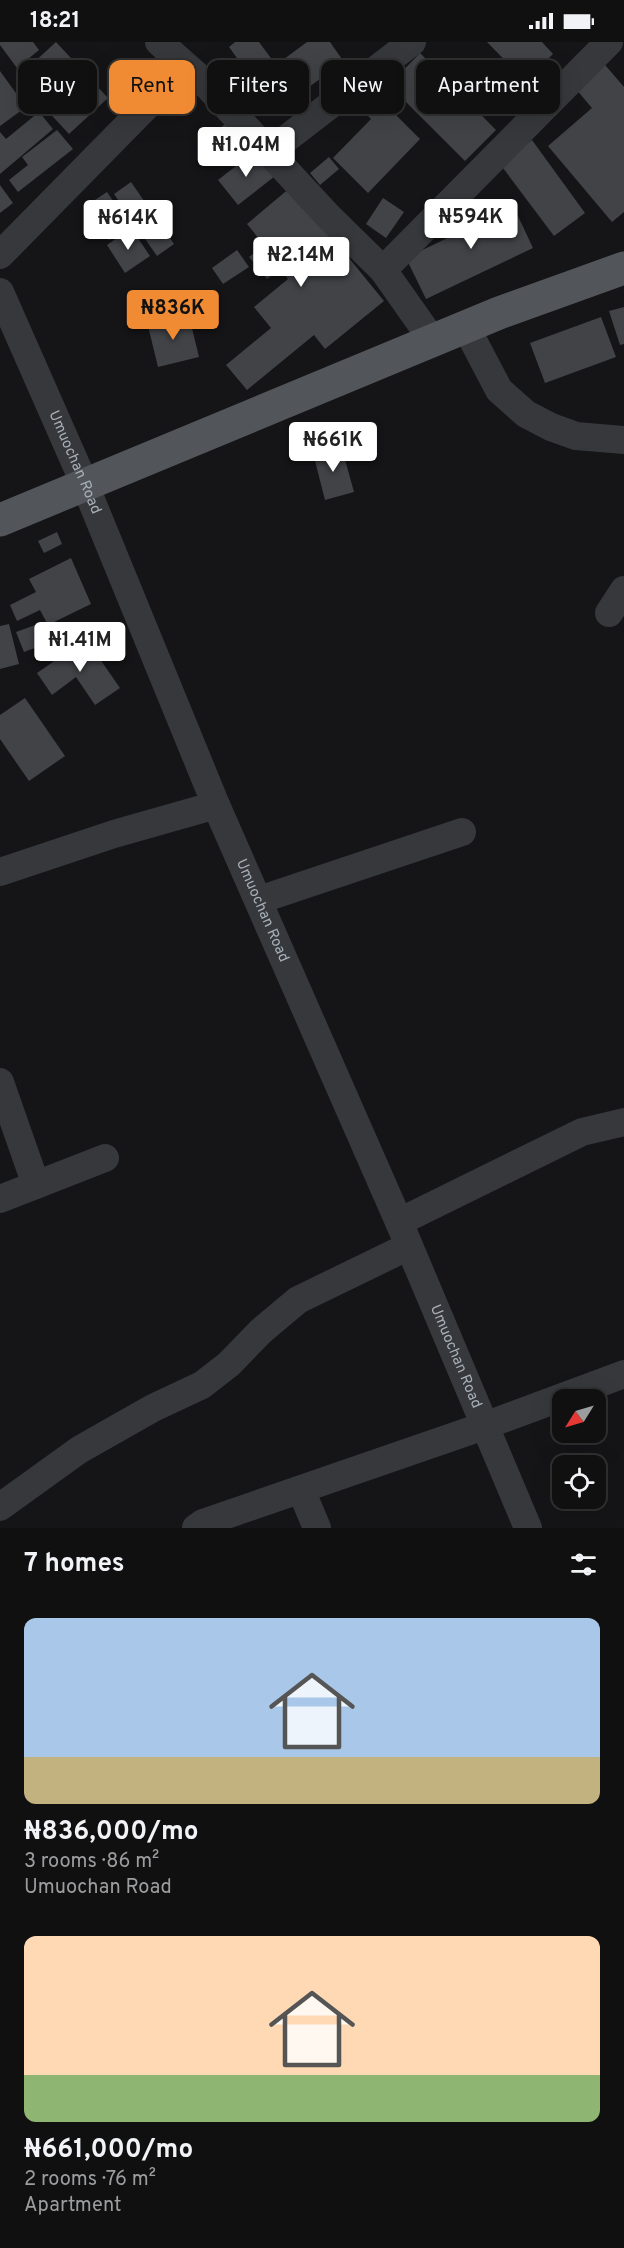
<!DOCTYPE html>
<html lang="en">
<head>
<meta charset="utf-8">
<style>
	body { margin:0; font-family:Overpass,sans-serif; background:#1e1e1f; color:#f1f3f6; height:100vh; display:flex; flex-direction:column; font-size:22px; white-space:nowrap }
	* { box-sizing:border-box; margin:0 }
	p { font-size:20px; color:#9c9d9f }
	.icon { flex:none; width:33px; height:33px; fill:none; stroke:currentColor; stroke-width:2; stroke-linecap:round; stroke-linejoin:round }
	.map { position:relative; height:1486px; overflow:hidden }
	.drawer { display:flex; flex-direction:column; background:#101011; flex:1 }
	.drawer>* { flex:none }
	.hud { position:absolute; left:18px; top:18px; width:588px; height:54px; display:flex; gap:12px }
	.needle { width:39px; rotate:233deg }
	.buttons { position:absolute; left:552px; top:1347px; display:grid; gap:12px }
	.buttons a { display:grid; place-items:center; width:54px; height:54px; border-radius:12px; background:#101011; box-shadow:0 6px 24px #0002,0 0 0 2px #303031; font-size:30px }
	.price { position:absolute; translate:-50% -51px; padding:0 14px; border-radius:6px; background:#fff; color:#222; font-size:20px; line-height:39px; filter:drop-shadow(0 2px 3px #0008) }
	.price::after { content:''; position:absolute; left:50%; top:36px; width:18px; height:14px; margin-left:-9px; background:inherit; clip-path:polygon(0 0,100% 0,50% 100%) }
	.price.on { background:#f18b33; color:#111 }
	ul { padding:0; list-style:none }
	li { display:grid; align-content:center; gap:12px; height:318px; padding:0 24px }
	li span { display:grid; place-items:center; height:186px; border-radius:12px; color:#555 }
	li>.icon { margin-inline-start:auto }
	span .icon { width:108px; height:108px; fill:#fffc; stroke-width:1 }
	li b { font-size:26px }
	h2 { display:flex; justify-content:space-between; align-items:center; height:72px; padding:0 24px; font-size:26px }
	.chip { padding:0 21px; border-radius:12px; background:#101011; box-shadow:0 6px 24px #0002,0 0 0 2px #303031; font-size:21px; line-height:54px }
	.chip.on { background:#f18b33; color:#111 }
	.status { display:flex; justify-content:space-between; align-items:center; height:42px; padding:0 30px; background:#101011; direction:ltr }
	.status svg { height:16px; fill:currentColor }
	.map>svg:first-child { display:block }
	.building { fill:#414347 }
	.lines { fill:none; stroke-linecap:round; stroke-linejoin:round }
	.minor { stroke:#36383c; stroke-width:28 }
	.major { stroke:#52565b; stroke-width:33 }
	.labels { text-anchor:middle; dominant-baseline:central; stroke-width:4.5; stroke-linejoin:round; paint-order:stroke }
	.street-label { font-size:15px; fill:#a7afb7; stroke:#101012 }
</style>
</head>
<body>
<div class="status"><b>18:21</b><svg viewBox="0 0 49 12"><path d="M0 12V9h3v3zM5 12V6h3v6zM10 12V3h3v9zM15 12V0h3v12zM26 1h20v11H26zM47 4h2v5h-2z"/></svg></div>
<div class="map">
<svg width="624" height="1486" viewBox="0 0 624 1486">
	<rect width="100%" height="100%" fill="#151517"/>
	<g class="building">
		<path d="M0,0H33L39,8L17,26L0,3Z"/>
		<path d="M56,0L108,56L69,92L17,36Z"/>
		<path d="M235,0H259L276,23L307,0H330L344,20L275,69L229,5Z"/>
		<path d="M487,0H542L553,12L525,39Z"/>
		<path d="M593,9L624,45V170L612,180L548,104L592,66L564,33Z"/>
		<path d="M420,11L496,88L465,119L389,43Z"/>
		<path d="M0,29L26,65L0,84Z"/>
		<path d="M367,38L391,62L388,65L420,97L368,151L333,116L371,77L350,56Z"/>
		<path d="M39,70L53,87L0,132V90L6,97Z"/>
		<path d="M232,77L242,90L229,99L220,86Z"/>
		<path d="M57,88L73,107L18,150L9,138L28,123L22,115Z"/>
		<path d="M532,98L585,171L554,194L500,122Z"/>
		<path d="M255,109L275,134L238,163L218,138Z"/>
		<path d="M329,115L339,127L320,143L310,131Z"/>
		<path d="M131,140L174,202L157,214L114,152Z"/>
		<path d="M0,143L13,161L0,171Z"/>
		<path d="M291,145L384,259L325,307L314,293L247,348L226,323L271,286L254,265L288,237L280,227L267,237L249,215L264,203L247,182Z"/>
		<path d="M107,150L130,184L109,198L86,164Z"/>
		<path d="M383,156L404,170L386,196L366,182Z"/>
		<path d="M510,157L533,206L426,257L406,216L472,184L469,176Z"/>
		<path d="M131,186L150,214L125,231L107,203Z"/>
		<path d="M237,208L249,225L223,242L212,226Z"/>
		<path d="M624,265V302L620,303L609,269Z"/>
		<path d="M189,274L199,315L158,325L148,284Z"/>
		<path d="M601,275L616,315L545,341L530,301Z"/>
		<path d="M341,403L354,450L325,458L313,411Z"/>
		<path d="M57,490L62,502L44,511L38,499Z"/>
		<path d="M71,516L91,562L48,583L40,568L17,579L10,563L36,550L29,537Z"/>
		<path d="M41,581L48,601L24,610L16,590Z"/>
		<path d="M9,582L19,622L0,627V584Z"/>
		<path d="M86,597L120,646L95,663L76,635L52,653L37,631Z"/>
		<path d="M25,656L65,714L29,739L0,697V673Z"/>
	</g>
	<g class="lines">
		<g class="minor">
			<path d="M159,0L202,38L328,174L383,228L433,299"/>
			<path d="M269,110L412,0"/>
			<path d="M0,213L185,25"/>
			<path d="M383,228L609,0"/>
			<path id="s1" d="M0,250L85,443L216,763L399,1180L528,1486"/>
			<path d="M466,285L499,348L526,372L551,385L576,394L624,398"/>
			<path d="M609,571L624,548"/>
			<path d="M0,830L114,792L216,763"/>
			<path d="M259,858L462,790"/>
			<path d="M0,1040L36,1143"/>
			<path d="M0,1157L105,1116"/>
			<path d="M399,1180L582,1090L624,1080"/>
			<path d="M301,1448L317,1486"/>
			<path d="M0,1465L79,1408L153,1366L202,1343L229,1322L261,1289L298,1258L409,1204"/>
			<path d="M196,1486L203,1481L484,1384L624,1332"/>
		</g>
		<path class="major" d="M0,478L499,271L624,226"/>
	</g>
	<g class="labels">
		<g class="street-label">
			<text stroke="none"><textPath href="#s1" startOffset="186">Umuochan Road</textPath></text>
			<text stroke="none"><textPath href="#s1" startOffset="672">Umuochan Road</textPath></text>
			<text stroke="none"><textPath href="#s1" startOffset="1158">Umuochan Road</textPath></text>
		</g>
	</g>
</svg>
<div class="buttons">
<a><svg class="needle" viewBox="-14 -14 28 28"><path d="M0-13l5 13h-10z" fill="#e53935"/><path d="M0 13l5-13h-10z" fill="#9c9d9f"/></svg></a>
<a><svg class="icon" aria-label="locate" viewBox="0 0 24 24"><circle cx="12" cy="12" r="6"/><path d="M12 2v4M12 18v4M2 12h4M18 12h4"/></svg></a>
</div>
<b class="price" style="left:246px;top:136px">₦1.04M</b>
<b class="price" style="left:471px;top:208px">₦594K</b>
<b class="price" style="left:128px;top:209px">₦614K</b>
<b class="price" style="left:301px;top:246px">₦2.14M</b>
<b class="price on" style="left:173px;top:299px">₦836K</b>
<b class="price" style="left:333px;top:431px">₦661K</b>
<b class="price" style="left:80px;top:631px">₦1.41M</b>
<div class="hud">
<a class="chip">Buy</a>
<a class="chip on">Rent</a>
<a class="chip">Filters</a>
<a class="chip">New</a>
<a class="chip">Apartment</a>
</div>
</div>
<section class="drawer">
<h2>7 homes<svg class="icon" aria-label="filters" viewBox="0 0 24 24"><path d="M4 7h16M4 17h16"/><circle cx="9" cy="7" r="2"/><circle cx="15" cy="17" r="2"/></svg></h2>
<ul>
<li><span style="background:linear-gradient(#a9c7e8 75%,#c2b280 0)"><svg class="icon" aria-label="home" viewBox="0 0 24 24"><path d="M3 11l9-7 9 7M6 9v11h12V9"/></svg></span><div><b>₦836,000/mo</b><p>3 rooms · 86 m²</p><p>Umuochan Road</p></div></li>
<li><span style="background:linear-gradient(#ffd9b3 75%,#8fb573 0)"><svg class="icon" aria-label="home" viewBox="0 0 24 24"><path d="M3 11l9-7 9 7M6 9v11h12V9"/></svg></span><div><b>₦661,000/mo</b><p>2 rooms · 76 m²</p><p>Apartment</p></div></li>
</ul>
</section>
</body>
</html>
